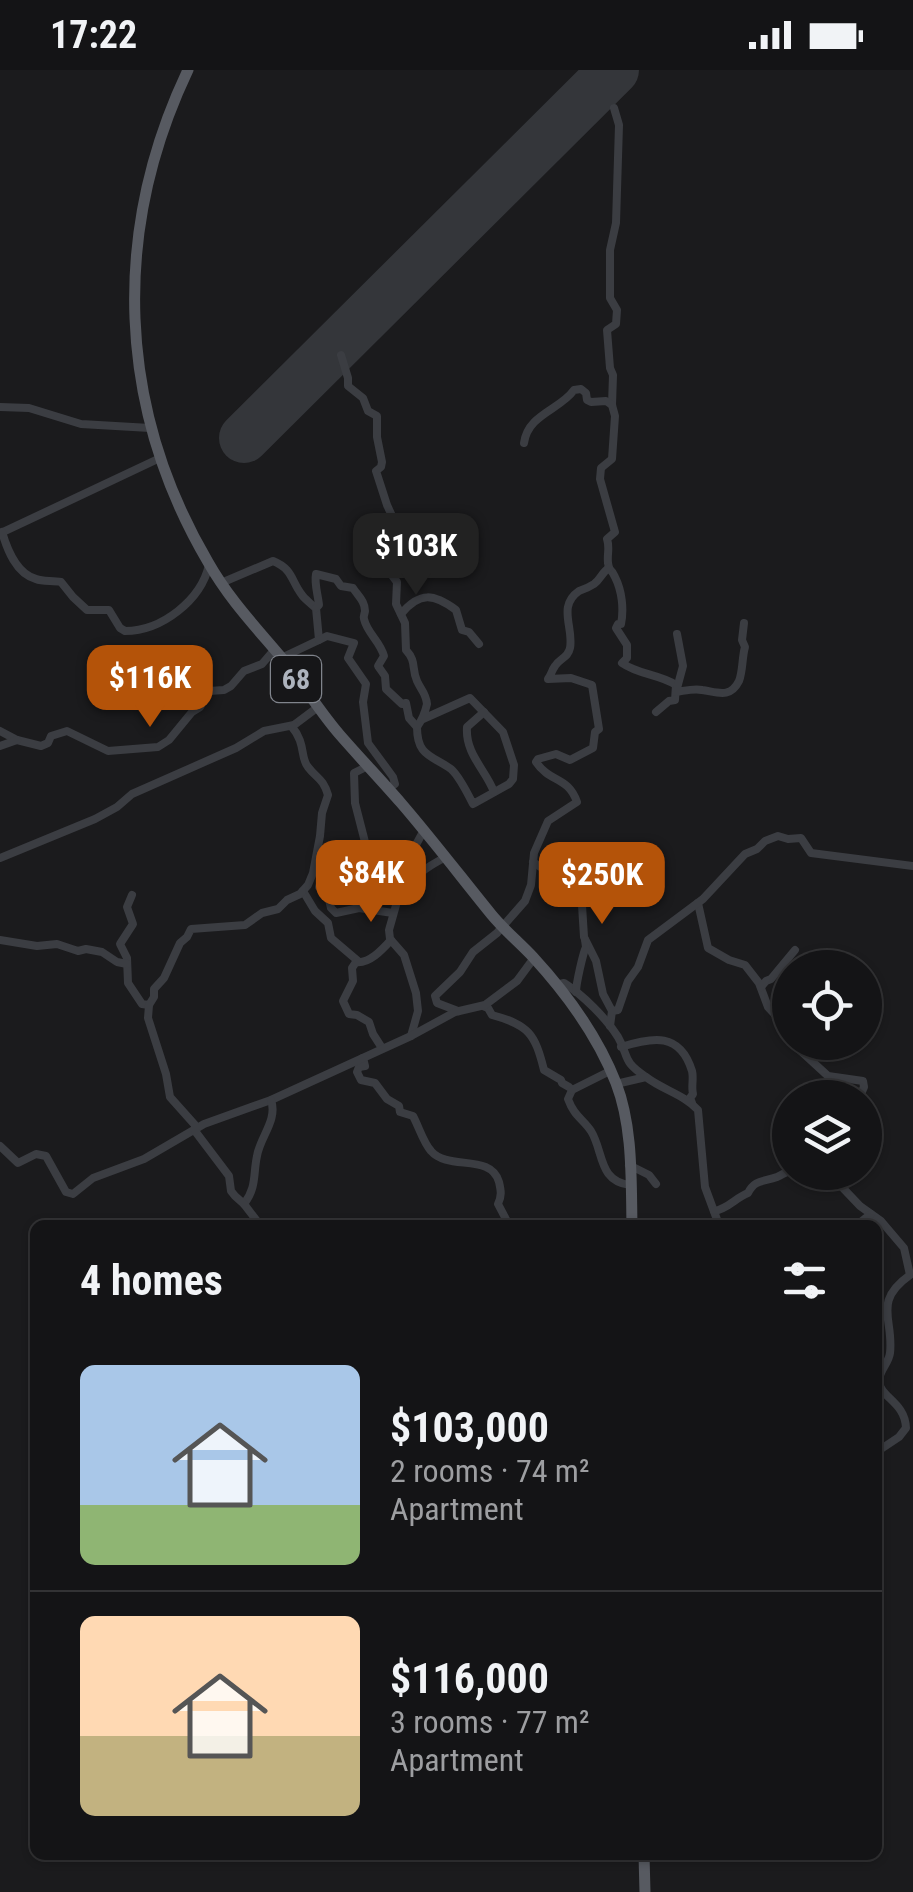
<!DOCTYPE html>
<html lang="en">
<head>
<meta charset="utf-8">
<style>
	body { margin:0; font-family:"Roboto Condensed",sans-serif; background:#212123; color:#f1f3f6; height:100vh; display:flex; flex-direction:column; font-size:38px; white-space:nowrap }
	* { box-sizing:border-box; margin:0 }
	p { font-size:32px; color:#9d9ea1 }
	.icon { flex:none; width:55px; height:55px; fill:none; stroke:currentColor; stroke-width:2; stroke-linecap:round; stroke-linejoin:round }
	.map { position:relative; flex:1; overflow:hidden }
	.side { position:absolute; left:30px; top:1150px; width:852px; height:640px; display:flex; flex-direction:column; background:#141416; border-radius:15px; box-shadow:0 2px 8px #0004,0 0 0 2px #333335 }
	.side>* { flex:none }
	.controls { position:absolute; left:772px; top:880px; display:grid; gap:20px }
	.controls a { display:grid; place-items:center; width:110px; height:110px; border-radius:50%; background:#141416; box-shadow:0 2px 8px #0004,0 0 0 2px #333335; font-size:50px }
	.price { position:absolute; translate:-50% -85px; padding:0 22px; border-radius:20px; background:#b45309; color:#fff; font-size:32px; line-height:65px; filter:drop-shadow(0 2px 5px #0008) }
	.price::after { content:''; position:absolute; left:50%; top:60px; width:30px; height:22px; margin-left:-15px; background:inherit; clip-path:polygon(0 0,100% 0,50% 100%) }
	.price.on { background:#222; color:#fff }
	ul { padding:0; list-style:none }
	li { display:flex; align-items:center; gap:30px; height:250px; padding:0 50px }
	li+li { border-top:2px solid #333335 }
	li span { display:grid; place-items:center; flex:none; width:280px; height:200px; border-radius:15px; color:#555 }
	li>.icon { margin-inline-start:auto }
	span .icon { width:120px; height:120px; fill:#fffc; stroke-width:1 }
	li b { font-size:42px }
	h2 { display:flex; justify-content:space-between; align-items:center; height:120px; padding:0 50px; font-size:42px }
	.status { display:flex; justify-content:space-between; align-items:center; height:70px; padding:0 50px; background:#141416; direction:ltr }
	.status svg { height:28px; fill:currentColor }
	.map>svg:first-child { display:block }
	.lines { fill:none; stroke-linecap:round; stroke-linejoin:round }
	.runway { stroke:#34363a; stroke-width:50 }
	.minor { stroke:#3b3d42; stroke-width:8 }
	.primary { stroke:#575a61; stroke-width:11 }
	.labels { text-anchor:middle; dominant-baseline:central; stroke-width:10; stroke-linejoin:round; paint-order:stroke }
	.shield { fill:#161618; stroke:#80848c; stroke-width:2.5 }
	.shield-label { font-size:28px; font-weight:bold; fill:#adb3bd }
</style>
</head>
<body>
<div class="status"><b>17:22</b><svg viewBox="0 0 49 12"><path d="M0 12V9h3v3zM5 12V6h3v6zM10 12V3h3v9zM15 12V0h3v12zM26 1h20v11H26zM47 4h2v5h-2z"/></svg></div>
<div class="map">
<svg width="913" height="1822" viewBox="0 0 913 1822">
	<rect width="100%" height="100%" fill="#1b1b1d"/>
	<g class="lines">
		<path class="runway" d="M244,368L614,0"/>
		<g class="minor">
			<path d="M614,38L619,55L616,153L610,180V228L617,240L616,254L607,260L610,298L613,305L612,335L615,346L612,389L601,398L600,409L615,462L607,469C610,478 607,483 608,493C610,504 610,496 615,507C622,521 624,539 621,554H618L616,558L627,575V588L622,593C639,605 659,604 676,615L675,630L669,631L656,642"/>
			<path d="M341,285L348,308V316L363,328L368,341L377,346V367L382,392L381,397L376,401L387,435L398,459L396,469L398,473L388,500L397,512L396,534L405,553L406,580C417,592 411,597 417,611C421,620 426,623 427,634C425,643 422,650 417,657C417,686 431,685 451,699C459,706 468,724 473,734L509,714L513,709L514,695L503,662L470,628L423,649"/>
			<path d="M0,337L29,338L81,354L150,358"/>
			<path d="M524,373C528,344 560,340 574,320L581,319L586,323L587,330L591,332L606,331L612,335"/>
			<path d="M1,463L160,388"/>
			<path d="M0,464L2,462C7,479 16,504 36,509C43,512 53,510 61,512L73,527L87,540H109L120,558L125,561C162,561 201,530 209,495"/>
			<path d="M221,513L273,491C293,499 291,511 302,525C304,528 313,536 316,538L319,570L281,588"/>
			<path d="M316,538L319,535C318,525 314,513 316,504L336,509L341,516L353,518C358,526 365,531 365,541C365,543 363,546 364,549C367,563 380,571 384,586L378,596L385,606L386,619L402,634L406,633L409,648L417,657"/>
			<path d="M401,544C420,521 434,524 456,540L462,560L469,562L479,574"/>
			<path d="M677,564L683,596L676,622C684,621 694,618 702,620C717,622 730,629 739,611C743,601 742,587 745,577L742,570L744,553"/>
			<path d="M319,570L327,566L354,573L348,588L366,614L363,632L368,673L393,707L395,714L388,718"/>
			<path d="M484,642L467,657C465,684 486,700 494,722"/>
			<path d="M0,661L17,670L41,676L48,673L51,666L67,661L108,681L158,677L169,670L192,642L200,637L209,621L224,620L231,616L244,601L262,594L274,580"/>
			<path d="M0,676L17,670"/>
			<path d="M368,696L354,703L355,733L365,772L355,793L324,805L319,817L328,825L331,838L336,843L359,838L393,843"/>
			<path d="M0,788L95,749L117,737L132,724L236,678L264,661L294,655L318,637"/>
			<path d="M533,792L564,813L582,835L584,867L596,891L603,924L612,941L610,956"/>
			<path d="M303,821L315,841L328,853L331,868L358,891"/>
			<path d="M400,821C402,799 413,780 424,760"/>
			<path d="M132,825L127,837L133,854L120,874L127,888L128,913L142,934L149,935"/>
			<path d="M698,833L708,878L729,890L745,895L759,913L768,937L780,950L790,971"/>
			<path d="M0,870L37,876L57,874L78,881L86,879L102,882L117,892L127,894"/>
			<path d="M556,915L564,913C583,925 606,948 618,967C630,988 621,990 646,1007"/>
			<path d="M761,917L766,911L771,909L795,880"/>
			<path d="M576,922C576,914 583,883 586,877L585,870"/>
			<path d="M483,936L488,938L492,945C529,955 535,964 544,1000L561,1010L562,1013L569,1017L572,1020L568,1029C574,1046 583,1049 591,1061C604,1082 598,1111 630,1115"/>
			<path d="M458,941L437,933L435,926L460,902L473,882L497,863L525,831L531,815L534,783L548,751L577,732C568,706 550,713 536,692L538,689L556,684L570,690L593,678L595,662L599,659L592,615L571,608L548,609C551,605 552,600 555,596C560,588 568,588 570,578C574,558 557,536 579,521C582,520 591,516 594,514C601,509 602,502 609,498"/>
			<path d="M612,941L618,940L628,911L638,897L648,870L703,829L745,784L757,779L765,771L778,766L788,769L801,768L811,783L913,796"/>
			<path d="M411,966L418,941L416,923L404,885L390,869L389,860L400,821L405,820C414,805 430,795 446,787"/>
			<path d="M791,972L828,1006L863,1011L864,1017L859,1028"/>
			<path d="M621,977C653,967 680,962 692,1001C694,1009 691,1016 693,1024L690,1028L692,1033"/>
			<path d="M382,978L373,964L369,952L357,945L349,944L343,931L353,911L352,898L356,892C369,894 382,880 391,870"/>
			<path d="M363,988L365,996L359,997L357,1002L361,1010L375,1013L387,1029L399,1036L400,1042L413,1046C419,1057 423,1072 431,1081C448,1101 491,1083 499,1112C501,1121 502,1125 498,1134L509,1155"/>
			<path d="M616,1014L646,1007C663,1020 685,1025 698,1040L705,1117L719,1155"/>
			<path d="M572,1020L610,1001"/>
			<path d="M865,1064L870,1083L865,1086"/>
			<path d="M0,1076L18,1093L36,1084L46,1086L66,1122L73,1124L93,1108L144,1089L204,1054L271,1030L411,966L455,942L485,935L517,911L534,888"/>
			<path d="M629,1095L649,1105L656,1114"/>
			<path d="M812,1102L840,1115L860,1136L881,1151L904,1178L910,1205C872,1232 894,1249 890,1283C889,1293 878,1302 879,1312C881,1328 905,1332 906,1358L899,1367L878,1381"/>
			<path d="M244,1134C257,1117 253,1104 257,1086C260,1067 278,1050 271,1030"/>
			<path d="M714,1141C728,1139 735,1128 748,1123C755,1109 764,1112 777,1107C782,1105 785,1102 790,1101"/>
			<path d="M260,1155L244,1134L235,1126L231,1121L229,1106L195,1061V1055L170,1027L166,1004L148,948L149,935L154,927V919L164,908L180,873L187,867L191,859L245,855L262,843L278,839L287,830L300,824L308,815L313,803L320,766L322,743L328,725C323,708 317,709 308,697C300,688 306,673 292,657L294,655"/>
			<path d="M857,1155L871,1144"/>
		</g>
		<g class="primary">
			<path d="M188,0C111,162 117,337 208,492C229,529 254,555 281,587C302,612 319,641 340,665C360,688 381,710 401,733C432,769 461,807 491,844C504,860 520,873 533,887C567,924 598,967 616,1013C633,1057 631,1109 632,1155"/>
			<path d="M644,1785L645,1822"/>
		</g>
	</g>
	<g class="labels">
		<rect class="shield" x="271" y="586" width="50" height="46" rx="8"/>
		<g class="shield-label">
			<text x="296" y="609">68</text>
		</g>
	</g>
</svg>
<div class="controls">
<a><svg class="icon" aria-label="locate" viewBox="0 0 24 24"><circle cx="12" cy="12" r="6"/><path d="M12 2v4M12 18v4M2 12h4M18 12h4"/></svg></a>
<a><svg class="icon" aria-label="layers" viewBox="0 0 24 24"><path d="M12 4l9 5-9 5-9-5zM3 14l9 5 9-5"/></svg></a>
</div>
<b class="price on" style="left:416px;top:528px">$103K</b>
<b class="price" style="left:150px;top:660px">$116K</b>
<b class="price" style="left:371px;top:855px">$84K</b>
<b class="price" style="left:602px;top:857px">$250K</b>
<section class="side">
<h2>4 homes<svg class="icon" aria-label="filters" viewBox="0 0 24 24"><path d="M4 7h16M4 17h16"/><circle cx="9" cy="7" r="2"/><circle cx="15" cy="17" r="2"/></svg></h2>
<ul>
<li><span style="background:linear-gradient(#a9c7e8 70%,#8fb573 0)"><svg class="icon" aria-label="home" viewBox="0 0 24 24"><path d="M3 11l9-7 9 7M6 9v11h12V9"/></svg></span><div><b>$103,000</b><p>2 rooms · 74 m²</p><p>Apartment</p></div></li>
<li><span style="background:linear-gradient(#ffd9b3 60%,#c2b280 0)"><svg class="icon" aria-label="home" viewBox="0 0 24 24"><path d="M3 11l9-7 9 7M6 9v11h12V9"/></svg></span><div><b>$116,000</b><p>3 rooms · 77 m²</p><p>Apartment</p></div></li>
</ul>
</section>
</div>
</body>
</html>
